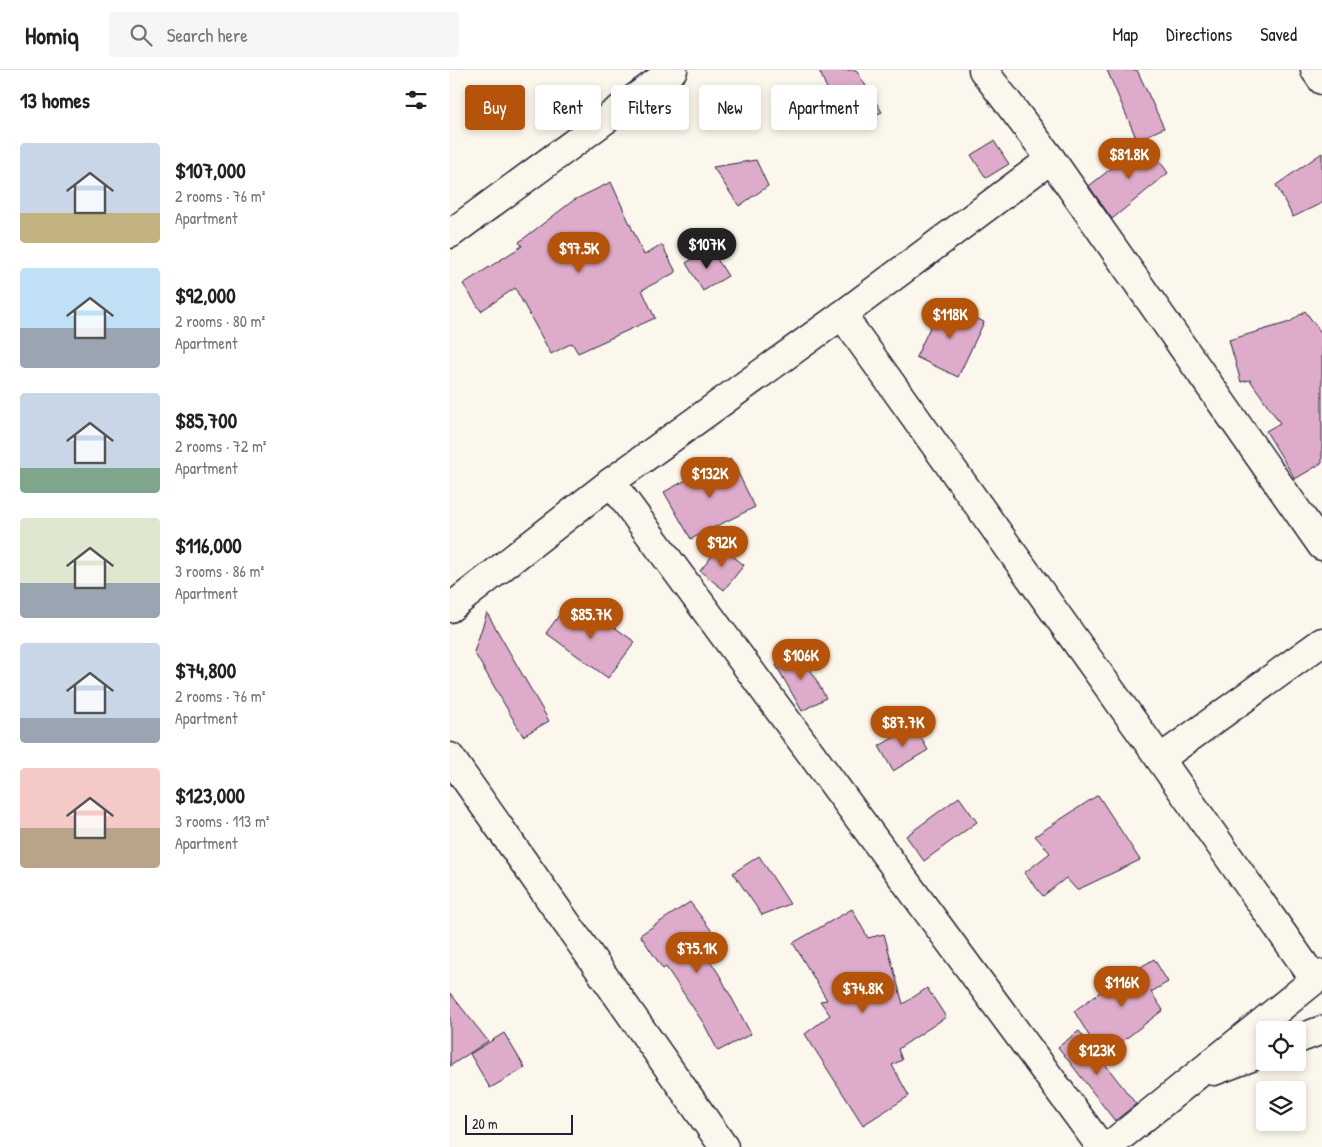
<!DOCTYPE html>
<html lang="en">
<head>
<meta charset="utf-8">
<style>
	body { margin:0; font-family:"Patrick Hand",sans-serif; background:#f6f6f6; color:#202124; height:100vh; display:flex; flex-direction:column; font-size:19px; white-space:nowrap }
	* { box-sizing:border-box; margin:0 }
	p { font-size:16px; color:#757577 }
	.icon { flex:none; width:28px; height:28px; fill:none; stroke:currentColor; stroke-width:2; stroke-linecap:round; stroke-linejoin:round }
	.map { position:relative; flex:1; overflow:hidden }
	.panel { display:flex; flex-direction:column; background:#fff; width:450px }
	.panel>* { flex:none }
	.top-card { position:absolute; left:15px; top:15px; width:475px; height:45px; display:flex; gap:10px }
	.fabs { position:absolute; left:806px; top:951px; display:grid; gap:10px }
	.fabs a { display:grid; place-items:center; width:50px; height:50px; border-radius:5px; background:#fff; box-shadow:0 2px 8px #0003; font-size:25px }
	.scale { position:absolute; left:15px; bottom:12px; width:108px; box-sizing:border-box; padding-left:5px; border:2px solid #22223b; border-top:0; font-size:14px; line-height:18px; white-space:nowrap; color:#22223b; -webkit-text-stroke:4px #fbf7ec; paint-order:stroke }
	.price { position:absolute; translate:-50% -42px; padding:0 11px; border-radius:18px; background:#b45309; color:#fff; font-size:16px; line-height:32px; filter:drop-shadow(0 1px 2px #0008) }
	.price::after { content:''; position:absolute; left:50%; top:30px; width:15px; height:11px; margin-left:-8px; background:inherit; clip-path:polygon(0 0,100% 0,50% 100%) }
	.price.current { background:#222; color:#fff }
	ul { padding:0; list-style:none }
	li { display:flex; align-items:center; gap:15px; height:125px; padding:0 20px }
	li span { display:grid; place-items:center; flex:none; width:140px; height:100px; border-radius:5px; color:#555 }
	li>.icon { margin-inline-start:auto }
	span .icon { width:60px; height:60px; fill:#fffc; stroke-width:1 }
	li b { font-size:21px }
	h2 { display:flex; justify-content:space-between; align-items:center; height:60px; padding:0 20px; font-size:21px }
	.pill { padding:0 18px; border-radius:5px; background:#fff; box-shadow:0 2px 8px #0003; font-size:18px; line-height:45px }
	.pill.current { background:#b45309; color:#fff }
	header { display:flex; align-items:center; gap:30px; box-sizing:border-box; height:70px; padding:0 25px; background:#fff; border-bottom:1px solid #e0e0e0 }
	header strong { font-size:24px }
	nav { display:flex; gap:28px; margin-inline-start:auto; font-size:18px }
	.search { width:350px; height:45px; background:#f6f6f6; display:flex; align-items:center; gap:12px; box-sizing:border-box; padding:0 18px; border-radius:5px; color:#757577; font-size:19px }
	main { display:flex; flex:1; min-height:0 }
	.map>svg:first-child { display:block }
	.building { fill:#deacca; stroke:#22223b }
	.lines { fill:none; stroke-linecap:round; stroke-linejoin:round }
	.street-casing { stroke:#22223b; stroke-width:31 }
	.street { stroke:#fbf7ec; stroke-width:28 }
</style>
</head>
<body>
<header>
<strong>Homiq</strong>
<div class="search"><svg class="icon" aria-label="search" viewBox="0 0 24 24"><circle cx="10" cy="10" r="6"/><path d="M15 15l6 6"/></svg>Search here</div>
<nav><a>Map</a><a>Directions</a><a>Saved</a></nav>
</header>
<main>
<section class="panel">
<h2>13 homes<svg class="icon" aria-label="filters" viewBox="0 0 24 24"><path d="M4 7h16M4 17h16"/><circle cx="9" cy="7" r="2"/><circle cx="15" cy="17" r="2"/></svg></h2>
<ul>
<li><span style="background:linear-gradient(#c9d6e8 70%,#c2b280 0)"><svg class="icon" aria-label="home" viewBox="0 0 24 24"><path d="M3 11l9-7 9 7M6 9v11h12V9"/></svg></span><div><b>$107,000</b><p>2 rooms · 76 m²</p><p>Apartment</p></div></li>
<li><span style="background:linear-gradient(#bfe0f5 60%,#9aa5b1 0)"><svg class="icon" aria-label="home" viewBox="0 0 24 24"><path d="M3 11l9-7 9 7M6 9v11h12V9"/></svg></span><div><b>$92,000</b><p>2 rooms · 80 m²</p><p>Apartment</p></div></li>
<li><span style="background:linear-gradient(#c9d6e8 75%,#7fa58c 0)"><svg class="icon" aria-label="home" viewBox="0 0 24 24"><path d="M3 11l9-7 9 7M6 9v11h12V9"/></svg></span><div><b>$85,700</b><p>2 rooms · 72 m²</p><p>Apartment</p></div></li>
<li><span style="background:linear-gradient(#dfe7d0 65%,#9aa5b1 0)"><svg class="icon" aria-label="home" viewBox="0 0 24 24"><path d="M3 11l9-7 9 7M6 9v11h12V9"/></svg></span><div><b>$116,000</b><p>3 rooms · 86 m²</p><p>Apartment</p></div></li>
<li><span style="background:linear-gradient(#c9d6e8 75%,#9aa5b1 0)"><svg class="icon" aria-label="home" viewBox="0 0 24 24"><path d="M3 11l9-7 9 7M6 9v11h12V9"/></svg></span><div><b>$74,800</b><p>2 rooms · 76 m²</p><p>Apartment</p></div></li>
<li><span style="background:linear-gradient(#f6c9c9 60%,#b9a48a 0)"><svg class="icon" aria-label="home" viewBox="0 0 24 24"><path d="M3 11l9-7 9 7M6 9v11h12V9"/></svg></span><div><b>$123,000</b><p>3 rooms · 113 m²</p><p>Apartment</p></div></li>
</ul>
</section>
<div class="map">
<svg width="872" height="1077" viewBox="0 0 872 1077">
	<rect width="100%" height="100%" fill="#fbf7ec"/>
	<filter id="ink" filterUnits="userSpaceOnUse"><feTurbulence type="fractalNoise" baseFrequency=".02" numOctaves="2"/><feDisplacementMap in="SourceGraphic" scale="10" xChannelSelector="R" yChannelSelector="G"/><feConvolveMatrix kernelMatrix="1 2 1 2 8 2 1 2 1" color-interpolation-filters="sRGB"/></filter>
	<g filter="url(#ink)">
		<g class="building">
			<path d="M369,0H406L432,42L394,58Z"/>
			<path d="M657,0H687L714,58L687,70Z"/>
			<path d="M544,71L559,94L536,108L521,85Z"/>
			<path d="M696,71L718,103L662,149L639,116Z"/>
			<path d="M872,83V133L843,147L826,115Z"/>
			<path d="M306,90L318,116L289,136L263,97Z"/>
			<path d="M161,112L194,185L212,175L226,202L192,220L205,248L128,283L122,273L101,284L65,218L31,241L13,214L72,176L69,172L124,130Z"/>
			<path d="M260,178L278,206L253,221L236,193Z"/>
			<path d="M492,232L534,252L508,307L466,287Z"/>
			<path d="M855,241L872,264V393L845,409L816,361L830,353L800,310L791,312L779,270L840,252Z"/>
			<path d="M281,389L305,437L241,469L214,422L238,409L239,411Z"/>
			<path d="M270,476L294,495L274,520L250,501Z"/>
			<path d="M116,536L140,553L146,544L185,572L158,608L96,563Z"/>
			<path d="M37,543L99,651L73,666L24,582Z"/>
			<path d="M350,580L376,628L352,641L326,595Z"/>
			<path d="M464,656L478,680L443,701L429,676Z"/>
			<path d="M648,725L690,790L627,820L616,808L593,826L574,803L600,783L585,766Z"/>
			<path d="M509,727L527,752L474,791L456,766Z"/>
			<path d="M309,786L340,834L312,845L283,803Z"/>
			<path d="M240,832L264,864L247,870L270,906L301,964L268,981L254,954L216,897L213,899L190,865Z"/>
			<path d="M402,839L418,868L434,864L453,934L477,918L496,947L448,979L452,990L442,995L459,1026L413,1055L355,964L380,945L370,931L377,930L343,873Z"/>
			<path d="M704,889L718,912L701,922L713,940L652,987L624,941L654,919Z"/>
			<path d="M0,923L38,971L0,996Z"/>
			<path d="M629,961L686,1034L665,1051L608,977Z"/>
			<path d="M54,963L75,998L40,1018L20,984Z"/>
		</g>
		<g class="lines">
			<g class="street-casing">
				<g id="street">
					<path d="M533,0L601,89L872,476"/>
					<path d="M865,0L872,10"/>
					<path d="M0,164L223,0"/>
					<path d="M392,245L710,689L865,910"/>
					<path d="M161,412L651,1077"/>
					<path d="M0,538L161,412L392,245L601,89"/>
					<path d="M0,687L274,1077"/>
					<path d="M710,689L872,572"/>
					<path d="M848,969L872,960"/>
					<path d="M764,1001L815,982"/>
					<path d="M658,1077L872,904"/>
				</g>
			</g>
			<use href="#street" class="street"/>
		</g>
	</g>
</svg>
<div class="fabs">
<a><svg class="icon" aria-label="locate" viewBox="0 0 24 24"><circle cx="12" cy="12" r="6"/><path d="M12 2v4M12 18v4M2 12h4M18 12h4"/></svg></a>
<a><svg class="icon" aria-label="layers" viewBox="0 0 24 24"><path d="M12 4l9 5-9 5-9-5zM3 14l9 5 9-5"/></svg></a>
</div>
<div class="scale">20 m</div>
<b class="price" style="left:679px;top:110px">$81.8K</b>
<b class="price current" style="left:257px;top:200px">$107K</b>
<b class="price" style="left:129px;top:204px">$97.5K</b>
<b class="price" style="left:500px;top:270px">$118K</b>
<b class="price" style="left:260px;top:429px">$132K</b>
<b class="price" style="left:272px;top:498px">$92K</b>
<b class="price" style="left:141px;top:570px">$85.7K</b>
<b class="price" style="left:351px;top:611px">$106K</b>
<b class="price" style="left:453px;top:678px">$87.7K</b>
<b class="price" style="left:247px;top:904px">$75.1K</b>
<b class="price" style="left:672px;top:938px">$116K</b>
<b class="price" style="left:413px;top:944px">$74.8K</b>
<b class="price" style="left:647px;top:1006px">$123K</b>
<div class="top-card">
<a class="pill current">Buy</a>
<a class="pill">Rent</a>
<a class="pill">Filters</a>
<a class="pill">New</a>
<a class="pill">Apartment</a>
</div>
</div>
</main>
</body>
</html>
